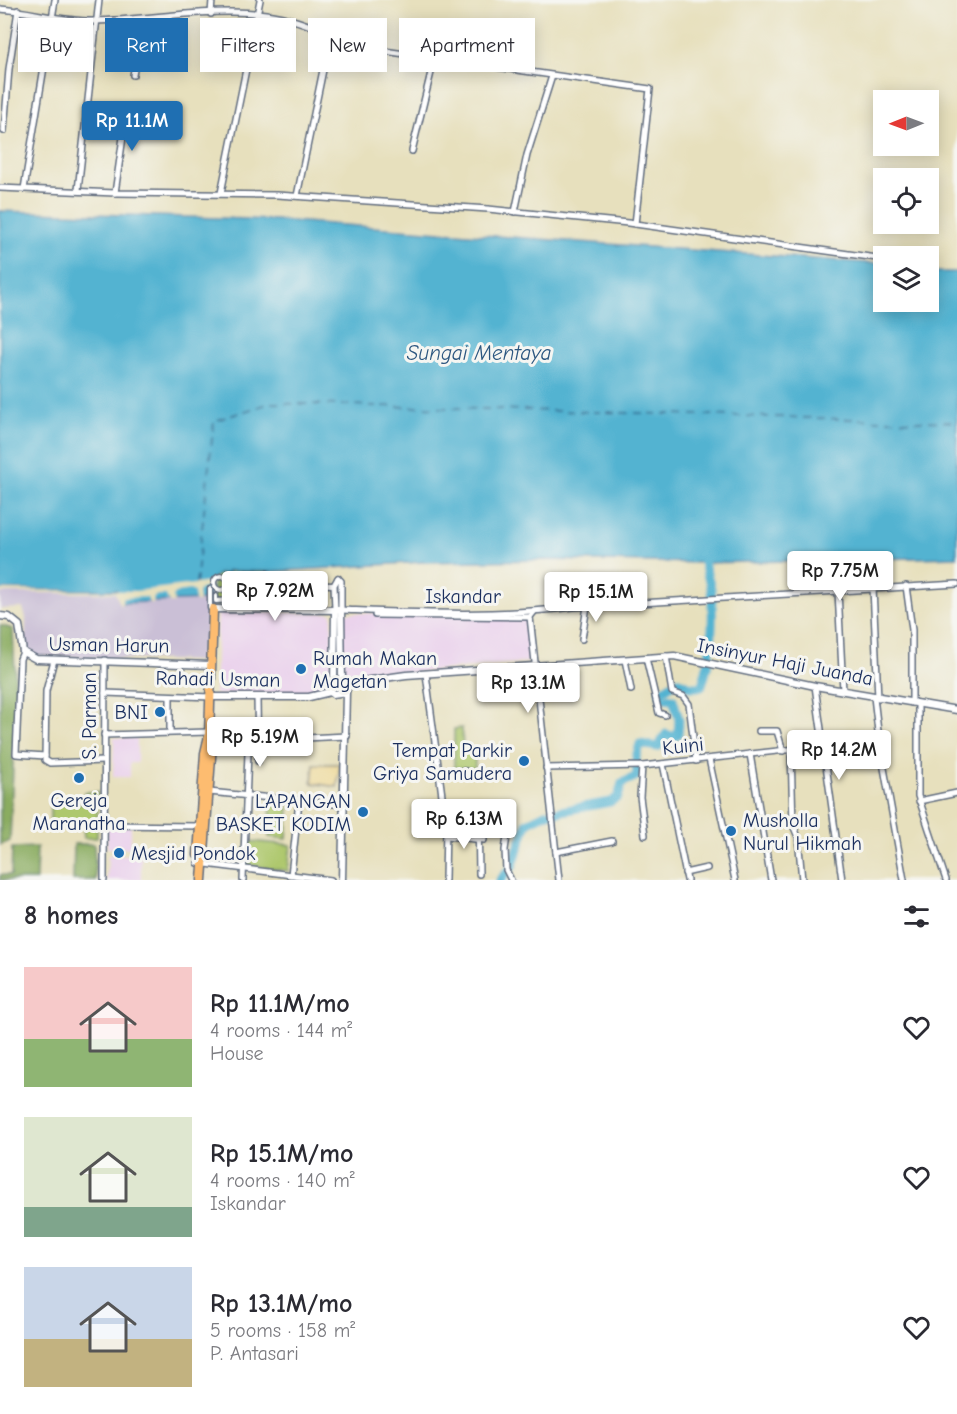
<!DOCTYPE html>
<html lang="en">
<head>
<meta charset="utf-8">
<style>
	body { margin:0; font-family:"Comic Neue",sans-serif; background:#f7f7f7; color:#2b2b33; height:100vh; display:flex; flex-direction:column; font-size:22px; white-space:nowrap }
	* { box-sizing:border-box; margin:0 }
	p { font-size:20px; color:#7c7c81 }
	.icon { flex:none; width:33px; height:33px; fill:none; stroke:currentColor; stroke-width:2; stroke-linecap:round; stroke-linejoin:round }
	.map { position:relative; height:880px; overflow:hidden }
	.sheet { display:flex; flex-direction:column; background:#fff; flex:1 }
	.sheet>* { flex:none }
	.banner { position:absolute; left:18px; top:18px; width:600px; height:54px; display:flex; gap:12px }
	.needle { width:39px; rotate:269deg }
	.tools { position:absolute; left:873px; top:90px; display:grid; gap:12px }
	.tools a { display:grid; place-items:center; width:66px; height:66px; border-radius:0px; background:#fff; box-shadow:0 3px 15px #0003; font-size:30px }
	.price { position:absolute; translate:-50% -51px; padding:0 14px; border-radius:6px; background:#fff; color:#222; font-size:20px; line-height:39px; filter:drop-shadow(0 2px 3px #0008) }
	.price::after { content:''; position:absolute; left:50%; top:36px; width:18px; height:14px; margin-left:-9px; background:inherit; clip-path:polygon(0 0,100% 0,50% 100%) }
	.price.active { background:#1f6fb2; color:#fff }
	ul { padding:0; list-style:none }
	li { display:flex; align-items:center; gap:18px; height:150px; padding:0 24px }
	li span { display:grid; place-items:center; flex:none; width:168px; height:120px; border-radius:0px; color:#555 }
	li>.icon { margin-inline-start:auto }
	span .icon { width:72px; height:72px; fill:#fffc; stroke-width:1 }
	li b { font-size:26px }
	h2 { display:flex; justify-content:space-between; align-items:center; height:72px; padding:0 24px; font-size:26px }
	.pill { padding:0 21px; border-radius:0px; background:#fff; box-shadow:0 3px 15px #0003; font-size:21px; line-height:54px }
	.pill.active { background:#1f6fb2; color:#fff }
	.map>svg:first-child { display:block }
	.built { fill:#ead1ec }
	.industrial { fill:#cabfd6 }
	.green { fill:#aec86d; stroke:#647c66; stroke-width:1.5 }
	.forest { fill:#8aac60; stroke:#526e5f; stroke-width:1.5 }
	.sand { fill:#eeda9e; stroke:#84847e; stroke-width:1.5 }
	.water { fill:#52b3d1; stroke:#367198; stroke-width:1.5 }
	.pier { fill:#e7e0bd }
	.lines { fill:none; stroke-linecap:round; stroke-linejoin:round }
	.river { stroke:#52b3d1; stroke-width:9 }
	.ferry { stroke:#2c5780; stroke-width:1.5; stroke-dasharray:8 6; stroke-linecap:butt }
	.pedestrian-casing { stroke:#626d7f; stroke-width:7 }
	.minor-casing { stroke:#626d7f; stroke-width:8 }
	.tertiary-casing { stroke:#626d7f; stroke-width:9 }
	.trunk-casing { stroke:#626d7f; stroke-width:11 }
	.pedestrian { stroke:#fff; stroke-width:4 }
	.minor { stroke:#fff; stroke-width:5 }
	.tertiary { stroke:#fff; stroke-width:6 }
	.trunk { stroke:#fdbc70; stroke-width:8 }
	.poi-dot { fill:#1f6fb2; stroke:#f6f6f2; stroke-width:2 }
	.labels { text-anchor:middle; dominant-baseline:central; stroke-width:6; stroke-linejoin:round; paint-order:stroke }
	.street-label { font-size:20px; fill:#1b2f5e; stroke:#f6f6f2 }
	.poi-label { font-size:20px; fill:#1b2f5e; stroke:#f6f6f2; text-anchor:start }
	.water-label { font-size:21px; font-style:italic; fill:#2c5780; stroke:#f6f6f2 }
</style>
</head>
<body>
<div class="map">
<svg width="957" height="880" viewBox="0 0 957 880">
	<rect width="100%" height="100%" fill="#f6f6f2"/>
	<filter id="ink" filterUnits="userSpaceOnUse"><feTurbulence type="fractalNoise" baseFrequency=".0167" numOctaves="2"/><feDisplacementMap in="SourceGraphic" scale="12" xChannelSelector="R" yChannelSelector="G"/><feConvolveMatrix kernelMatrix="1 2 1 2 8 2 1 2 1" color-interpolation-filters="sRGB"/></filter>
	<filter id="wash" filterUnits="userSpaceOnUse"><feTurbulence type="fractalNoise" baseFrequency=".008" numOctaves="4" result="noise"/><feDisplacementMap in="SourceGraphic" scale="24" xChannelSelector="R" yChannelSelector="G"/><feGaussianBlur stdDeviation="1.35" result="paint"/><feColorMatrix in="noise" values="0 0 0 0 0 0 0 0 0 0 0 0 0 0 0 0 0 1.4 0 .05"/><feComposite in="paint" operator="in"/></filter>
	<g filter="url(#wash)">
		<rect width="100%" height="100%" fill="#e7e0bd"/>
		<g class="built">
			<path d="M265,587H331V609L265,608Z"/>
			<path d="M218,612L332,613V682L326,690L314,693L215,695Z"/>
			<path d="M343,613L526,614L528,662L344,679Z"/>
			<path d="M114,738H137V763H130V777H113Z"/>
			<rect x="107" y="826" width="24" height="22"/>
			<path d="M108,855H141V880H107Z"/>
		</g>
		<path class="industrial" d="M212,582L207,657L201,661L33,656L25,649L26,618L23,608L0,609V590L136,591Z"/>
		<g class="green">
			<path d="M228,571L268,572V586L264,587V606L212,605L213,578L219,574H228Z"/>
			<path d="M462,728L463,751L475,752V768H454V729Z"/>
			<path d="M84,792H98L97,838H84L83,825L50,823V805L83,804Z"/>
			<path d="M271,805L289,807L287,839L269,837Z"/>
			<path d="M248,841L291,845L288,871L246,865Z"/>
		</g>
		<g class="forest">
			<path d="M0,625L13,629L16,695L10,841L0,845Z"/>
			<path d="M74,844H94L96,880H73Z"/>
			<path d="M37,847L36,880H0V875H11L12,848Z"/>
		</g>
		<path class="sand" d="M314,764H340L337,787L312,783Z"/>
		<path class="water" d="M0,211L277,220L883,264L884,302H928L929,272H957V557L703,563L547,560L423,562L268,572L228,571V574H219L213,578L212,588L208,589V600L121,603L117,590H0Z"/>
		<path class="pier" d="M212,582V587L201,589L198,592L199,602H195L194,592L190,590L177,592L173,596L174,603H169L166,595H157L153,598L154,603H149L147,597L124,598L121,606L115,593H0V590L136,591Z"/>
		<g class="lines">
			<path class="river" d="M500,880L512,867L527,823L545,814L610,802L618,797L622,783L637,776L636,757L640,744L658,747L666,734L674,737L678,735L679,719L673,699L662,698L660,692L677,681L691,687H701C712,660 714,619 711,589C709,577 703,566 703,553"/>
			<path class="ferry" d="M196,584L214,421L270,403L957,422"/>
		</g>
	</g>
	<g filter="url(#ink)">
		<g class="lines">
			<g class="pedestrian-casing">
				<g id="pedestrian">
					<path d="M229,572L267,573V577L279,578V583"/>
					<circle cx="221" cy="583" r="7"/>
					<circle cx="255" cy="583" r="5.5"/>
					<path d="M260,583L334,585"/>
					<path d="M254,588V610"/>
					<path d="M225,589L234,598"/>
					<path d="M239,594H254"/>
					<path d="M216,596V601L232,600L240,591L242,581H250"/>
					<path d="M210,608V589"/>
				</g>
			</g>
			<g class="minor-casing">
				<g id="minor">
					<path d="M0,9C32,11 63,22 96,21C151,20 210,7 266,14C306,19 344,43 384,51L650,89L635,224"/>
					<path d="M211,14L212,0"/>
					<path d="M133,75L144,19"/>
					<path d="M4,131L9,69L18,10"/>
					<path d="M412,151L434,60"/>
					<path d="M0,188L115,193L277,195L488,209L628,223L884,259"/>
					<path d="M24,189L55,0"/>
					<path d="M78,190L99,0"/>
					<path d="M115,193L127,109"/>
					<path d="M221,193L260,0"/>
					<path d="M297,196L330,36"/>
					<path d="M515,212L527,155L552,76"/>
					<path d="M338,578L341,581V610C418,613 496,617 573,607L957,584"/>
					<path d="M906,586L912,630V703"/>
					<path d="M873,588L878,698"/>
					<path d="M838,591L843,691"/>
					<path d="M335,610L334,585L338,578"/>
					<path d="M534,612L530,617L559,880"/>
					<path d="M375,615L530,617"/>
					<path d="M582,639L587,606"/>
					<path d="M23,652L20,659L16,754L45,756"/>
					<path d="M666,656L672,692L683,696L689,704L696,761"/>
					<path d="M646,658L659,713L665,715"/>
					<path d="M54,660L46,691L45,760L50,763L104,761"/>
					<path d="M625,660L631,690"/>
					<path d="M426,674L446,826L445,880"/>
					<path d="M815,686L842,880"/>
					<path d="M105,693L211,697"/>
					<path d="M170,696V732"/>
					<path d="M874,697L879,740L904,880"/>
					<path d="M257,698L258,761"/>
					<path d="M918,704V796L946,880"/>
					<path d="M759,731H777L783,751"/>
					<path d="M104,735L209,732"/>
					<path d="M791,750L793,825L798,837L802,880"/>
					<path d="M750,754L771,880"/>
					<path d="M709,759L735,880"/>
					<path d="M663,764L687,880"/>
					<path d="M642,766L640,797L645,835"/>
					<path d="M546,768L642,766L823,746"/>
					<path d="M439,771H465"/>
					<path d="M209,792L345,805"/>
					<path d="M919,801L957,793"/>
					<path d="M445,813H468L483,817"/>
					<path d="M478,815L479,874"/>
					<path d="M509,823L505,850L506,870L511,880"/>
					<path d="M104,825L200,826"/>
					<path d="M447,836L484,840"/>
					<path d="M556,852L612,841"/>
					<path d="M198,863L331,880"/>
					<path d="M685,873L707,868"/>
					<path d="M291,875L299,801"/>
					<path d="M104,880L105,660"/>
					<path d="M243,880L248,753L252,745L264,740L347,736"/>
				</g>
			</g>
			<g class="tertiary-casing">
				<g id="tertiary">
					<path d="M213,609L341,610L342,681"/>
					<path d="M0,616L9,617L19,625L23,652L36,659L211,665"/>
					<path d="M349,683L406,675L674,656L815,686L957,710"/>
					<path d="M334,684L335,610"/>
					<path d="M211,697H309L330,692"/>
					<path d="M342,880L346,692L349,683L337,682L329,691L333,694L346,692"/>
				</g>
			</g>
			<g class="trunk-casing">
				<g id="trunk">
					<path d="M198,855L205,753L209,736"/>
					<path d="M202,880L212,744L209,736L213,609"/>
				</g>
			</g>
			<use href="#pedestrian" class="pedestrian"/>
			<use href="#minor" class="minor"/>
			<use href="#tertiary" class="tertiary"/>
			<use href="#trunk" class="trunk"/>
		</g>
	</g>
	<g class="poi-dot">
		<circle cx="301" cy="669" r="6"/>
		<circle cx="160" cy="712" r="6"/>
		<circle cx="524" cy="761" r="6"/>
		<circle cx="79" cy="778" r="6"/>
		<circle cx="363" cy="812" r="6"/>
		<circle cx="731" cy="831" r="6"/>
		<circle cx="119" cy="853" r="6"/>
	</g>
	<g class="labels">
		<g class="street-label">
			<text x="463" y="596">Iskandar</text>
			<text transform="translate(109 645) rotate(1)">Usman Harun</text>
			<text transform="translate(785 662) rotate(11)">Insinyur Haji Juanda</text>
			<text transform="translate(218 679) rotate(1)">Rahadi Usman</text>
			<text transform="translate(89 716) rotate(-90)">S. Parman</text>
			<text transform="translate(683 746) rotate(-6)">Kuini</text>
		</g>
		<g class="poi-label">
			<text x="313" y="658">Rumah Makan<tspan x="313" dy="23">Magetan</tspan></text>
			<text x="148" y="712" text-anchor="end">BNI</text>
			<text x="512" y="750" text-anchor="end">Tempat Parkir<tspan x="512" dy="23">Griya Samudera</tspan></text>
			<text x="79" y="800" text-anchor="middle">Gereja<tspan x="79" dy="23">Maranatha</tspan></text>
			<text x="351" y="801" text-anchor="end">LAPANGAN<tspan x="351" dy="23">BASKET KODIM</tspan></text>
			<text x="743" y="820">Musholla<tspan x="743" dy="23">Nurul Hikmah</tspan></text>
			<text x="131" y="853">Mesjid Pondok</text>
		</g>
		<g class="water-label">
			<text x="479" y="353">Sungai Mentaya</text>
		</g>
	</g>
</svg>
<div class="tools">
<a><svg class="needle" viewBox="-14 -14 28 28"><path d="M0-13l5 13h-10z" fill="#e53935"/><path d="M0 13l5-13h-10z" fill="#7c7c81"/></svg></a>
<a><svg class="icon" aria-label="locate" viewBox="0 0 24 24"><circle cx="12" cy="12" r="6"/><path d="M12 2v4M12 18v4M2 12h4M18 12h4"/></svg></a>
<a><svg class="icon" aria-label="layers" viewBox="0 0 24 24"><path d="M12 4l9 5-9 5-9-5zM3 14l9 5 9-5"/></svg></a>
</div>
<b class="price active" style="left:132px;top:152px">Rp 11.1M</b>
<b class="price" style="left:840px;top:602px">Rp 7.75M</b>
<b class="price" style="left:275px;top:622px">Rp 7.92M</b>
<b class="price" style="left:596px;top:623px">Rp 15.1M</b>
<b class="price" style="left:528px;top:714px">Rp 13.1M</b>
<b class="price" style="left:260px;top:768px">Rp 5.19M</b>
<b class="price" style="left:839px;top:781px">Rp 14.2M</b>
<b class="price" style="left:464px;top:850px">Rp 6.13M</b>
<div class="banner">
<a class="pill">Buy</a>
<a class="pill active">Rent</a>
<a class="pill">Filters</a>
<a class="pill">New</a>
<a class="pill">Apartment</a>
</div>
</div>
<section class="sheet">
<h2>8 homes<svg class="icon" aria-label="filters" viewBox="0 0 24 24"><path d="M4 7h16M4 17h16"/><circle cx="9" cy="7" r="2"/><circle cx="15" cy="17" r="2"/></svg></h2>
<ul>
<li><span style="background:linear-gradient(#f6c9c9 60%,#8fb573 0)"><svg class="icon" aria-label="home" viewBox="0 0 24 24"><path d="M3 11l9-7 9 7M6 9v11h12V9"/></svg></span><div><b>Rp 11.1M/mo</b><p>4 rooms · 144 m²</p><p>House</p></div><svg class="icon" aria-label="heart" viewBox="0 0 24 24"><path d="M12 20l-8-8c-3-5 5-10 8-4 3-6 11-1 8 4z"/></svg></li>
<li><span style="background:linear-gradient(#dfe7d0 75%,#7fa58c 0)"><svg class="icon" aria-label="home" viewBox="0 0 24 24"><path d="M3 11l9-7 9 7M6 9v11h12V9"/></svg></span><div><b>Rp 15.1M/mo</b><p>4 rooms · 140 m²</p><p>Iskandar</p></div><svg class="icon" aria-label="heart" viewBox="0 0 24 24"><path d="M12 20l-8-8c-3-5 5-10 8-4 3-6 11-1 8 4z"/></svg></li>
<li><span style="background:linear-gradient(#c9d6e8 60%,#c2b280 0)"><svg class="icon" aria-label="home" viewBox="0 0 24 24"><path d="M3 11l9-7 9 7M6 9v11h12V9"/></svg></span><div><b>Rp 13.1M/mo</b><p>5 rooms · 158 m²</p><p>P. Antasari</p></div><svg class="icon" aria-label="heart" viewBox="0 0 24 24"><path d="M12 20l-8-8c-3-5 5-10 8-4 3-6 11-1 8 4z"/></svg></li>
</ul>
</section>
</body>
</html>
